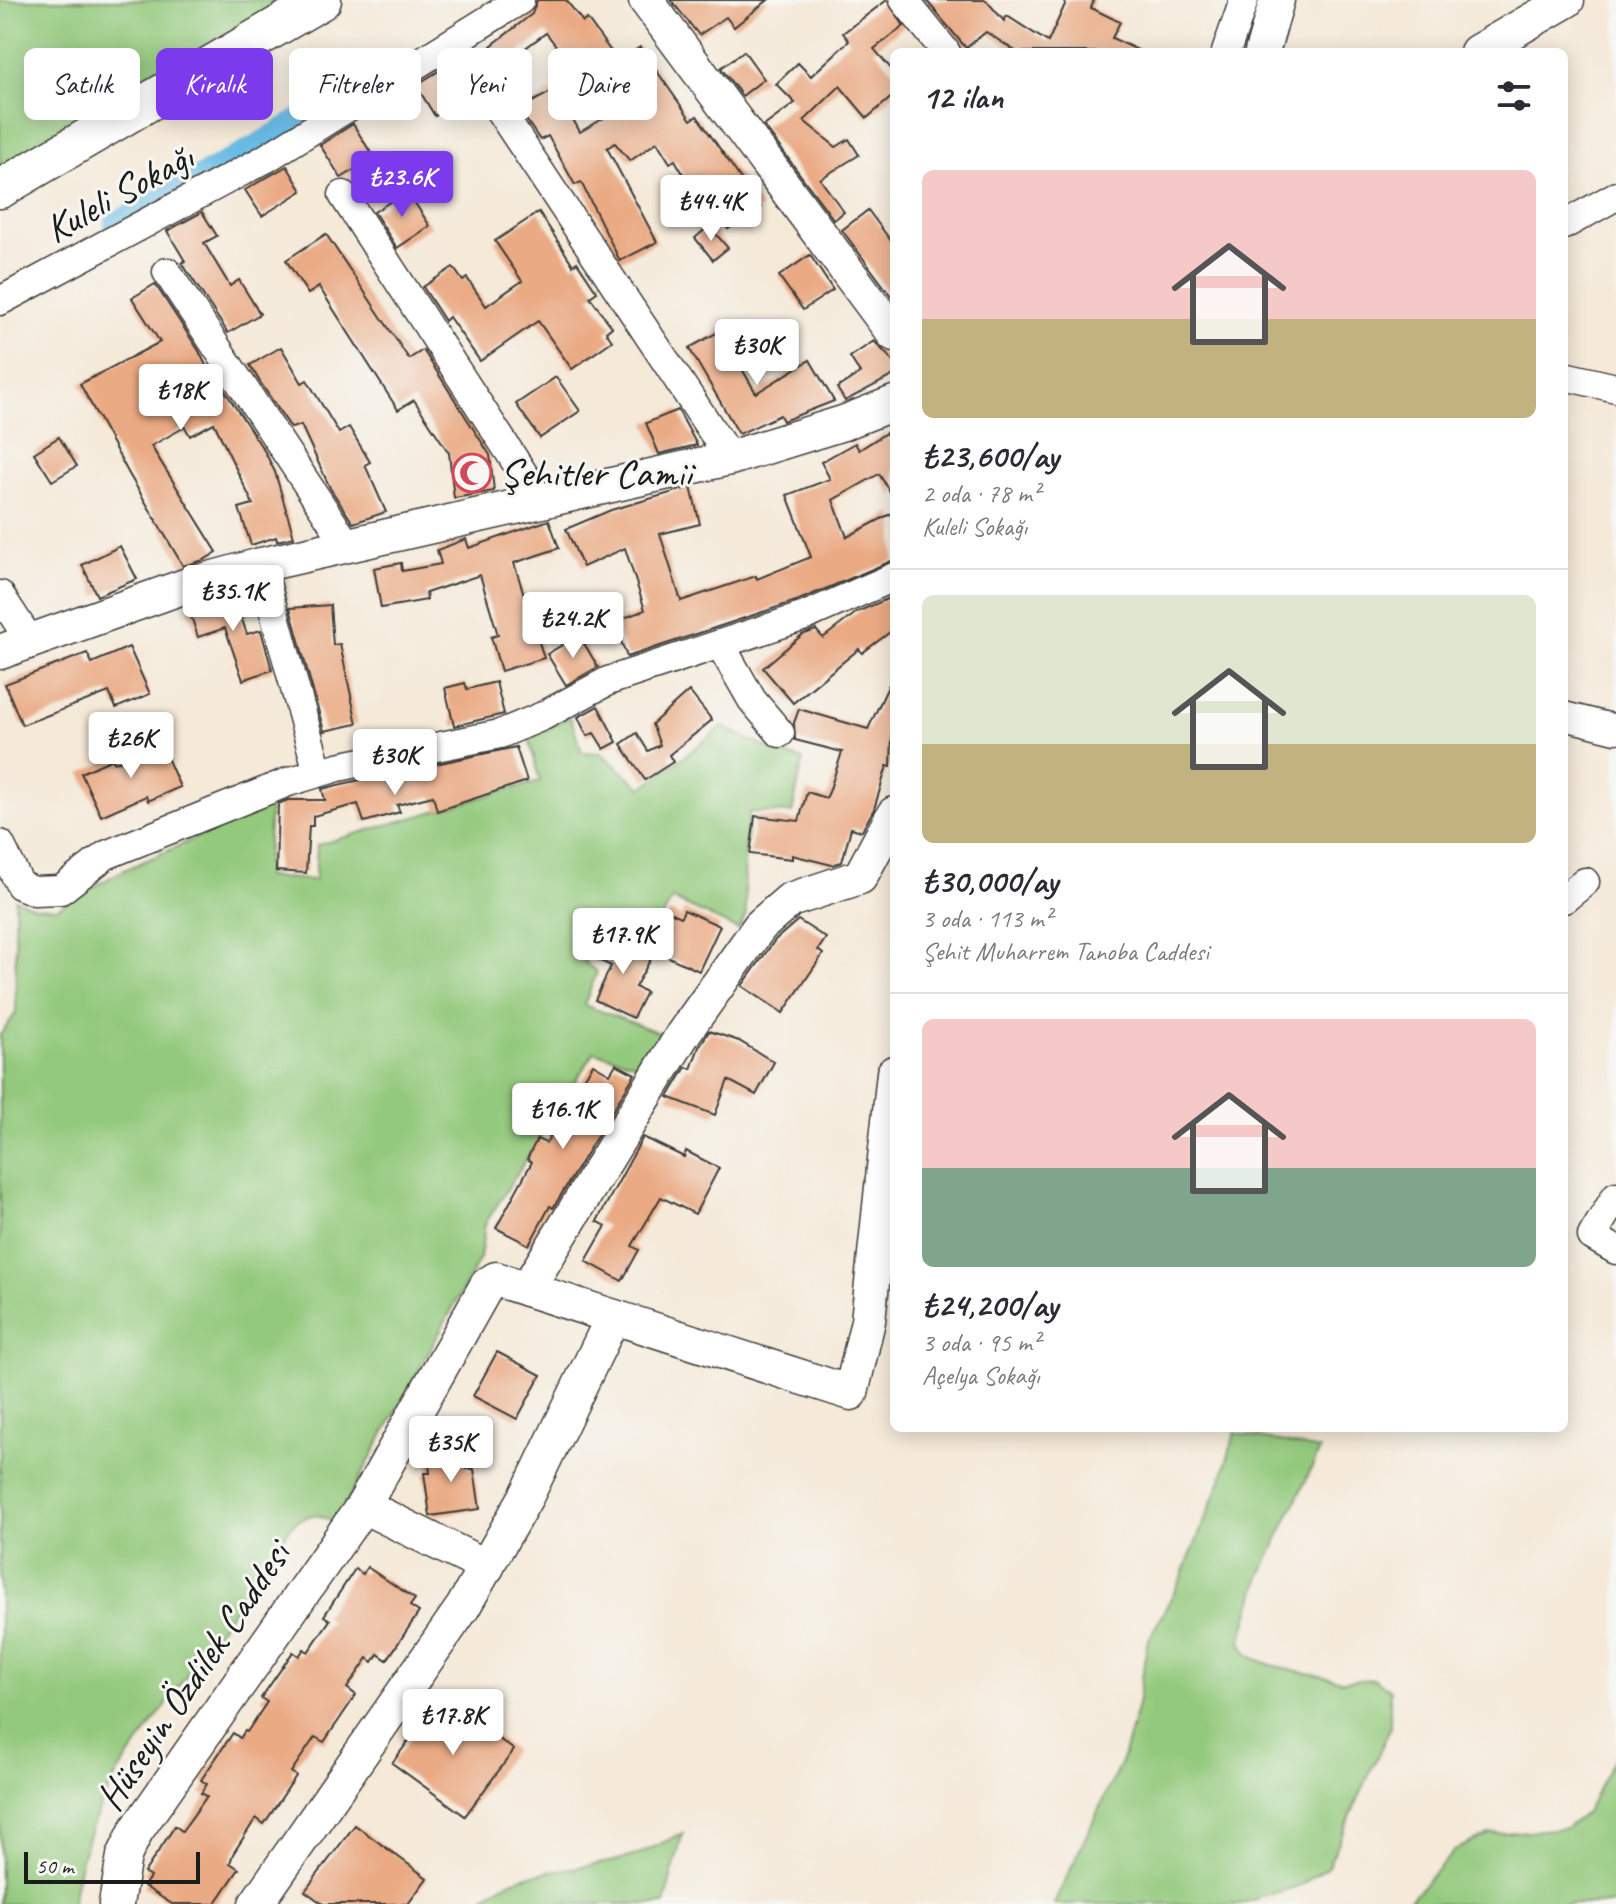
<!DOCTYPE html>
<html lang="tr">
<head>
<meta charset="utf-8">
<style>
	body { margin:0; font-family:Caveat,sans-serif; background:#f2f2f3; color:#2b2b33; height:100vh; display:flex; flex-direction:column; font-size:30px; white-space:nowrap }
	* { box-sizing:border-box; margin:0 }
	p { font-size:26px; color:#7c7c81 }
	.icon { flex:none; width:44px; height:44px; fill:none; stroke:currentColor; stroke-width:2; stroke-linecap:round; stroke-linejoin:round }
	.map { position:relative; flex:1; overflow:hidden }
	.side { position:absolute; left:890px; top:48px; width:678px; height:1384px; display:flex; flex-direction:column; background:#fff; border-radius:12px; box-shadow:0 4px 20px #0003 }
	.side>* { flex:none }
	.top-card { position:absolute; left:24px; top:48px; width:746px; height:72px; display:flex; gap:16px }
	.scale { position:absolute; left:24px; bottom:20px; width:176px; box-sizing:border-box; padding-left:8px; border:4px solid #1c1c1c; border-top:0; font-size:22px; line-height:28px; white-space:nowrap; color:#1c1c1c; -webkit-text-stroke:6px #f6f6f2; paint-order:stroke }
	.price { position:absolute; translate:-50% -68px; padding:0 18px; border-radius:8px; background:#fff; color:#222; font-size:26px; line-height:52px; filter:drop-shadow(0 2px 4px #0008) }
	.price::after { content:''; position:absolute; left:50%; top:48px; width:24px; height:18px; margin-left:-12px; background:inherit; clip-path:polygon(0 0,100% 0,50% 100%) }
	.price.selected { background:#7c3aed; color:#fff }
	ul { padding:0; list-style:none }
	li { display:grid; align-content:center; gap:16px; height:424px; padding:0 32px }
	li+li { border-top:2px solid #e1e1e2 }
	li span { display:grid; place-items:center; height:248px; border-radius:12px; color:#555 }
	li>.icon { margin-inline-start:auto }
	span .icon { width:144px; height:144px; fill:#fffc; stroke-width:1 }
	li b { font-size:34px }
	h2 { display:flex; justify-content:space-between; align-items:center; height:96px; padding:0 32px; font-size:34px }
	.chip { padding:0 28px; border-radius:12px; background:#fff; box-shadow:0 4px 20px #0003; font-size:28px; line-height:72px }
	.chip.selected { background:#7c3aed; color:#fff }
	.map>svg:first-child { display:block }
	.green { fill:#93c97b; stroke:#58724c; stroke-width:2 }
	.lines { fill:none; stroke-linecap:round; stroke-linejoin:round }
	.canal { stroke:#69bae4; stroke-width:24 }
	.building { fill:#eaaa84 }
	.minor-casing { stroke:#3d3b38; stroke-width:31 }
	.tertiary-casing { stroke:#3d3b38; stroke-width:37 }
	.secondary-casing { stroke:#3d3b38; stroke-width:41 }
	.minor { stroke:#fff; stroke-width:28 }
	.tertiary { stroke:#fff; stroke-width:34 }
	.secondary { stroke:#fff; stroke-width:38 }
	.labels { text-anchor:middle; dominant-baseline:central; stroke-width:6; stroke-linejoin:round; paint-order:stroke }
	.street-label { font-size:40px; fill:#1c1c1c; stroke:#f6f6f2 }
	.poi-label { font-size:40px; fill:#1c1c1c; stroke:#f6f6f2; text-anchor:start }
</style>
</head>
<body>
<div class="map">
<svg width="1616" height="1904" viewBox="0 0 1616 1904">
	<rect width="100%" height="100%" fill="#f6f6f2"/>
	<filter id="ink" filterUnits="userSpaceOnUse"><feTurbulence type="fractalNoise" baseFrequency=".0125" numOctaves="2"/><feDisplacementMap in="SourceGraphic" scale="16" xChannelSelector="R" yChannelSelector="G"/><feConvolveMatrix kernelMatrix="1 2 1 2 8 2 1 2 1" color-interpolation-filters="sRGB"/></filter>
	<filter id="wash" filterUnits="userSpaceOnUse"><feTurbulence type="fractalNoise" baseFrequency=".006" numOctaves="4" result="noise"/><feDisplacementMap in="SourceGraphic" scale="32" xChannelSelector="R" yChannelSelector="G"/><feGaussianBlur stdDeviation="1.8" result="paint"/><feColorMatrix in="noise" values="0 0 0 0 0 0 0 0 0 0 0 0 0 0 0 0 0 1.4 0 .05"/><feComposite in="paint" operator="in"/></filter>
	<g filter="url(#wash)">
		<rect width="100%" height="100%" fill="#f5e9d8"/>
		<g class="green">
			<path d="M0,0H295L0,170Z"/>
			<path d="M570,716L582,752L601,753L642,788L723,727L771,750L803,760L792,813L749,812L744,863L746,914L739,930L672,899L649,942L609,924L584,962L597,972L584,1005L663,1034L646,1066L594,1052L485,1224L480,1258L335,1523C318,1513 310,1512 293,1524L117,1774C93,1817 79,1855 72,1904H0V1035L16,1013L15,899L35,907L57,908L120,872L270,805L266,877L315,880L317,845L540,781L529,738Z"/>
			<path d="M1235,1433L1320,1450L1259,1579L1241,1642L1249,1656L1271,1665L1343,1681L1375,1679L1390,1690V1728L1328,1866L1301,1885L1240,1904H1054L1123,1758L1138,1705L1147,1643L1181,1579L1222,1478Z"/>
			<path d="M1616,1756V1904H1406L1455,1850L1489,1834L1567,1828L1586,1812Z"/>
			<path d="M683,1833L664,1904H479C505,1867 584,1871 626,1858C646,1853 665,1841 683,1833Z"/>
		</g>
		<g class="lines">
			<path class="canal" d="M116,224L259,145L395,62"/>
		</g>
		<g id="blocks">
			<g class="building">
				<path d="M537,0H566L583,22L587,19L618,61L640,47L691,120L697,116L761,208L728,229L701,187L694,192L675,160L670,163L657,142L630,161L615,143L607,148L657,242L620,261L581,182L575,185L548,136L540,140L519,109L556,89L580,132L618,110L591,68L580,76L546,33L505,63L491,46L532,14Z"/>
				<path d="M671,0H768L734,27L726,17L699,35Z"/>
				<path d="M887,0L904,26L874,49L894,72V95L867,118L840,86L804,121L836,147L849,139L859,155L820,179L844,212L834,220L764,126L795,103L776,84L798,63L811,76L849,41L843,33Z"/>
				<path d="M926,0H986L1004,21L1007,16L1048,42L1067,0H1094L1091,8L1120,22L1112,38L1142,52H1017L986,32L966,48Z"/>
				<path d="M744,51L764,79L742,96L721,68Z"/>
				<path d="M447,66L466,96L435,116L416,85Z"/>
				<path d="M353,124L374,158L341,178L320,145Z"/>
				<path d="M287,166L302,191L262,216L245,190Z"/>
				<path d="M407,191L430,226L397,248L374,212Z"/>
				<path d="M868,210L894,245V300L842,230Z"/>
				<path d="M202,212L217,236L204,243L230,286L239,280L260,314L228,333L182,263L185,261L167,231Z"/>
				<path d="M539,212L573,265L577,262L597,292L590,297L612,327L606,332L612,341L572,369L538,321L480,361L449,317L445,321L423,287L453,267L463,281L467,278L486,306L522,281L495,241Z"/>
				<path d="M709,226L728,248L713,260L695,238Z"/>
				<path d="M326,234L409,359L423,350L490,455L494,491L454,498L449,453L414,400L398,410L319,287L308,294L286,260Z"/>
				<path d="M810,255L833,290L803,310L779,276Z"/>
				<path d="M155,284L199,351L215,384L219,382L265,452L275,472L294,537L277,541L276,537L251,545L239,508L253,504L214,423L190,436L185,427L151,446L217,552L204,560L183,566L129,474L80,384L160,342L132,298Z"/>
				<path d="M720,331L756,393L810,360L834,401L783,421L780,415L739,434L689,348Z"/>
				<path d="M874,341L894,362V375L845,401L837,388L860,373L850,357Z"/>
				<path d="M281,347L302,383L307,380L339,433L349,427L370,462L365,465L386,512L353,523L330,488L301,425L291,428L260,382L250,365Z"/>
				<path d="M556,377L580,411L540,438L516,404Z"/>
				<path d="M678,410L697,445L659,454L646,423Z"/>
				<path d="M886,433L894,446V498L879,474L833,500L847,537L894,512V560L799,600L627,657L614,622L645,610L625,548L583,567L566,529L611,510L691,487L700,524L660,534L681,601L756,576L757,579L811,557L787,495L830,479L821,462L855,443L859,450Z"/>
				<path d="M59,437L77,466L52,481L34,453Z"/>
				<path d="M549,520L559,548L514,563L544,658L501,671L491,637L498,635L480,575L426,593L427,600L381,608L374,568L401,563L402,571L441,564L437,550L466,539L469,548Z"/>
				<path d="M120,546L137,579L97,596L82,565Z"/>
				<path d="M233,593L247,634L261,630L272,670L243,680L225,628L198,637L189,610V606Z"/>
				<path d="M894,596V629L862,653L859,649L793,703L763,668L802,635L816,630L823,638L857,612Z"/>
				<path d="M330,605L333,645L340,644L357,724L324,731L290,608Z"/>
				<path d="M579,635L598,667L566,685L547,654Z"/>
				<path d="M129,647L150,694L116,708L109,692L22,725L5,684L87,653L92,663Z"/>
				<path d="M894,674L891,767L887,766L874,809L862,831L851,828L842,862L832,865L792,855V859L750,854L755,816L799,821L807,792L826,798L829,792L842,752L795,740L794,723L799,709L868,729Z"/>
				<path d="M496,682L504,714L454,726L445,688L465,683L467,689Z"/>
				<path d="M689,691L712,720L669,755L673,762L645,780L621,744L637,733L648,751L660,745L652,724Z"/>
				<path d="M598,706L617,742L604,749L594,733L587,736L578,717Z"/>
				<path d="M161,744L180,787L148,801L146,796L101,816L81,773L112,759L114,763Z"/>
				<path d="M516,747L527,781L437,811L433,796L397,805L400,812L364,822L358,804L313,816V826H309L306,873L276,871L278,804L288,800H325L322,789L342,784Z"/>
				<path d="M684,910L720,926L699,971L653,950L670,912L681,917Z"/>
				<path d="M798,920L826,938L818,950L823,954L783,1013L742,986L775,940Z"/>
				<path d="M612,934L652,957L635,987L646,992L633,1018L595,1000L611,966L597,959Z"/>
				<path d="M709,1031L739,1041L774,1062L756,1095L728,1080L715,1115L668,1097L686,1067L691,1069L699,1047Z"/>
				<path d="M593,1064L610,1074L616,1064L635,1074L553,1208L550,1206L529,1245L496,1228L532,1162L527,1159L537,1139L546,1143Z"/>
				<path d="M643,1137L684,1157L686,1151L719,1168L695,1214L661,1197L632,1246L639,1250L622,1281L586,1261L606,1226L597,1221Z"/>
				<path d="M497,1352L541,1375L517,1419L473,1396Z"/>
				<path d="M465,1450L467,1469H474L480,1509L430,1516L424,1473H430L428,1455Z"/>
				<path d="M367,1567L415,1599L410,1606L419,1612L387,1660L378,1654L373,1662L368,1658L347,1688L356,1695L324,1742L315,1737L291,1772L296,1776L264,1824L256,1818L233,1854L230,1863L239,1869L215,1904H172L144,1886L150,1877L144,1873L175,1826L182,1831L207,1796L201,1793L207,1784L201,1780L233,1733L240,1738L245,1731L247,1732L267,1702L261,1698L293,1652L299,1656L304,1649L308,1652L330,1620L324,1616L355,1569L363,1574Z"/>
				<path d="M442,1697L514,1750L465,1816L392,1763Z"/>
				<path d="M355,1825L427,1878L408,1904H323L305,1891Z"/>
			</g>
		</g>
	</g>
	<g filter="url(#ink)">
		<use href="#blocks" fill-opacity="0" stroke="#3d3b38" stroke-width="2"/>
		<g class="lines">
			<g class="minor-casing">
				<g id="minor">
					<path d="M904,0L946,52"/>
					<path d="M1226,52L1244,0"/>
					<path d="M462,54L730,458"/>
					<path d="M343,195L541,501"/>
					<path d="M1564,225L1616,196"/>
					<path d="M167,272L348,546"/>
					<path d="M0,301L265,159L520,0"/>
					<path d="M1564,376L1616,388"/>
					<path d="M261,565L318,772"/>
					<path d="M0,595L30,641"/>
					<path d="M720,644L752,700L780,733"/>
					<path d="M1564,716L1616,729"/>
					<path d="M0,844L20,885L34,891L61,890L106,855L288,782L338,767L500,734L543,716L608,681L805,616L894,577"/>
					<path d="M1564,899L1585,882"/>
					<path d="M1616,1196L1592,1236L1616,1250"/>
				</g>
			</g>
			<g class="tertiary-casing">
				<g id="tertiary">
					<path d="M646,0L894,334"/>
					<path d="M1262,52L1277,0"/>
					<path d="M1477,52L1567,0"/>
					<path d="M0,652L188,585L261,565L730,458L843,423L894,403"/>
					<path d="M527,1289L683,1034L760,926L790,900L860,877L894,814"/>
					<path d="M363,1506L487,1567"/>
					<path d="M116,1904L124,1856L136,1831L363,1506L487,1285L496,1279L851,1393L868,1321L894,1073"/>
					<path d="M256,1904L463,1607L527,1495L613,1317"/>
				</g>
			</g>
			<g class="secondary-casing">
				<path id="secondary" d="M0,189L322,0"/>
			</g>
			<use href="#minor" class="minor"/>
			<use href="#tertiary" class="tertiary"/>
			<use href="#secondary" class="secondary"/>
		</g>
	</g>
	<defs>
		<g id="mosque-ring" transform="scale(2)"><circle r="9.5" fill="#f6f6f2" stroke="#d1495b" stroke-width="1.5"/><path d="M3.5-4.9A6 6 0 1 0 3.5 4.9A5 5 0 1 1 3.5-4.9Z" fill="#d1495b"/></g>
	</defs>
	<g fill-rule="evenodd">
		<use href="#mosque-ring" x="472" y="473"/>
	</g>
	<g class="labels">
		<g class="street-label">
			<text transform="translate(119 193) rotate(-29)">Kuleli Sokağı</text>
			<text transform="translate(193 1676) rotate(-56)">Hüseyin Özdilek Caddesi</text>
		</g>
		<g class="poi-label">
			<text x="500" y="473">Şehitler Camii</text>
		</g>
	</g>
</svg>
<div class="scale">50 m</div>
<b class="price selected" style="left:402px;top:219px">₺23.6K</b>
<b class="price" style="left:711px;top:243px">₺44.4K</b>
<b class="price" style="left:757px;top:387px">₺30K</b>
<b class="price" style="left:181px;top:432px">₺18K</b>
<b class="price" style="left:233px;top:633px">₺35.1K</b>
<b class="price" style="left:573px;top:660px">₺24.2K</b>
<b class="price" style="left:131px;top:780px">₺26K</b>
<b class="price" style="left:395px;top:797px">₺30K</b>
<b class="price" style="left:623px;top:976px">₺17.9K</b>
<b class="price" style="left:563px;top:1151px">₺16.1K</b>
<b class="price" style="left:451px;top:1484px">₺35K</b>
<b class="price" style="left:453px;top:1757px">₺17.8K</b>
<div class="top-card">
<a class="chip">Satılık</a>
<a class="chip selected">Kiralık</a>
<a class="chip">Filtreler</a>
<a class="chip">Yeni</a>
<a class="chip">Daire</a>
</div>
<section class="side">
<h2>12 ilan<svg class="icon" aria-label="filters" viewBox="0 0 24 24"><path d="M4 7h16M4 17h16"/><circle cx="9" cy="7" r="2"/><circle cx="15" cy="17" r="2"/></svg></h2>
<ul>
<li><span style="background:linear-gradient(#f6c9c9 60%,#c2b280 0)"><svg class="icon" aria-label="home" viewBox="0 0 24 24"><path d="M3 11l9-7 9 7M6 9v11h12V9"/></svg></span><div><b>₺23,600/ay</b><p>2 oda · 78 m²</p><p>Kuleli Sokağı</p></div></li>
<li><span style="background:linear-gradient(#dfe7d0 60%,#c2b280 0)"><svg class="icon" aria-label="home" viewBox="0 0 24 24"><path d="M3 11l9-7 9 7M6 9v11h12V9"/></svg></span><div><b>₺30,000/ay</b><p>3 oda · 113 m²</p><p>Şehit Muharrem Tanoba Caddesi</p></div></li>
<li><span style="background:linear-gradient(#f6c9c9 60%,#7fa58c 0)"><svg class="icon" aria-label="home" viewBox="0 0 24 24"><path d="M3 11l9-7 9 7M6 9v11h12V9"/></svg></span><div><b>₺24,200/ay</b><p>3 oda · 95 m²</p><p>Açelya Sokağı</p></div></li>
</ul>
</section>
</div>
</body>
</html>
